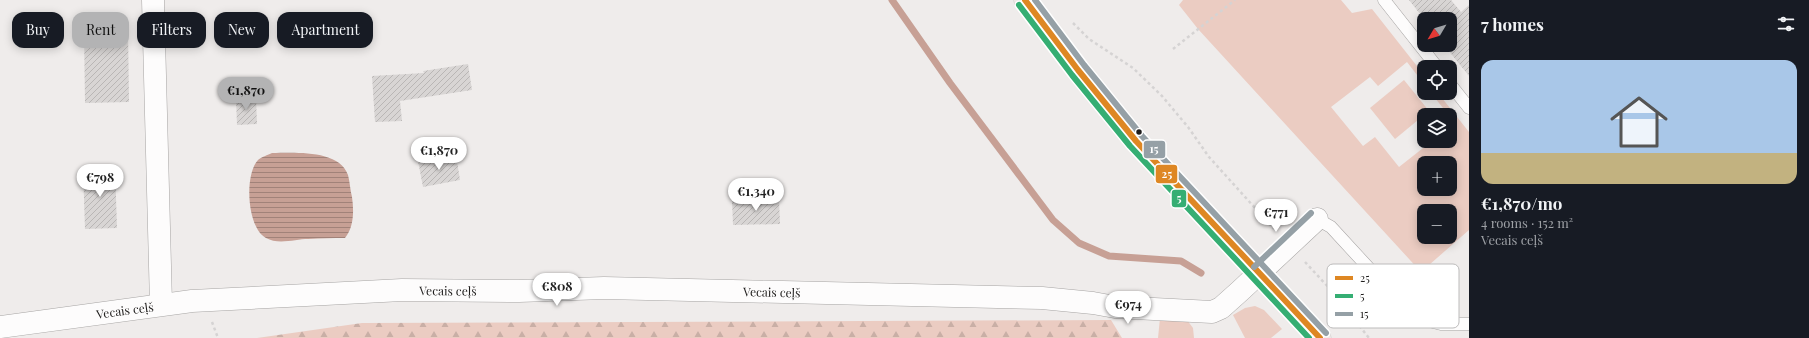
<!DOCTYPE html>
<html lang="en">
<head>
<meta charset="utf-8">
<style>
	body { margin:0; font-family:"Playfair Display",serif; background:#20242c; color:#f1f3f6; height:100vh; display:flex; flex-direction:column; font-size:15px; white-space:nowrap }
	* { box-sizing:border-box; margin:0 }
	p { font-size:13px; color:#9ea1a6 }
	.icon { flex:none; width:22px; height:22px; fill:none; stroke:currentColor; stroke-width:2; stroke-linecap:round; stroke-linejoin:round }
	.map { position:relative; flex:1; overflow:hidden }
	.drawer { display:flex; flex-direction:column; background:#171b24; width:340px }
	.drawer>* { flex:none }
	.top-card { position:absolute; left:12px; top:12px; width:380px; height:36px; display:flex; gap:8px }
	.needle { width:26px; rotate:232deg }
	.controls { position:absolute; left:1417px; top:12px; display:grid; gap:8px }
	.controls a { display:grid; place-items:center; width:40px; height:40px; border-radius:8px; background:#171b24; box-shadow:0 2px 10px #0003; font-size:20px }
	.price { position:absolute; translate:-50% -34px; padding:0 9px; border-radius:14px; background:#fff; color:#222; font-size:13px; line-height:26px; filter:drop-shadow(0 1px 2px #0008) }
	.price::after { content:''; position:absolute; left:50%; top:24px; width:12px; height:9px; margin-left:-6px; background:inherit; clip-path:polygon(0 0,100% 0,50% 100%) }
	.price.selected { background:#b3b3b4; color:#111 }
	ul { padding:0; list-style:none }
	li { display:grid; align-content:center; gap:8px; height:212px; padding:0 12px }
	li span { display:grid; place-items:center; height:124px; border-radius:12px; color:#555 }
	li>.icon { margin-inline-start:auto }
	span .icon { width:72px; height:72px; fill:#fffc; stroke-width:1 }
	li b { font-size:17px }
	h2 { display:flex; justify-content:space-between; align-items:center; height:48px; padding:0 12px; font-size:17px }
	.tag { padding:0 14px; border-radius:12px; background:#171b24; box-shadow:0 2px 10px #0003; font-size:14px; line-height:36px }
	.tag.selected { background:#b3b3b4; color:#111 }
	main { display:flex; flex:1; min-height:0 }
	.map>svg:first-child { display:block }
	.green { fill:#ebccc2; fill-rule:evenodd }
	.forest { fill:url(#forest-firs) }
	.water { fill:url(#water-rules) }
	.lines { fill:none; stroke-linecap:round; stroke-linejoin:round }
	.stream { stroke:#c7a095; stroke-width:7 }
	.building { fill:url(#building-hatch) }
	.service-casing { stroke:#a6a4a3; stroke-width:13 }
	.minor-casing { stroke:#a6a4a3; stroke-width:23 }
	.primary-casing { stroke:#cccaca; stroke-width:23 }
	.path { stroke:#d5d3d3; stroke-width:2.5; stroke-dasharray:3 3; stroke-linecap:butt }
	.service { stroke:#fdfcfc; stroke-width:12 }
	.minor { stroke:#fdfcfc; stroke-width:22 }
	.primary { stroke:#efe9e7; stroke-width:22 }
	.bus-1-casing { stroke:#fff; stroke-width:9 }
	.bus-2-casing { stroke:#fff; stroke-width:9 }
	.bus-3-casing { stroke:#fff; stroke-width:9 }
	.bus-1 { stroke:#de8723; stroke-width:6 }
	.bus-2 { stroke:#35ae73; stroke-width:6 }
	.bus-3 { stroke:#95a0a6; stroke-width:6 }
	.bus-dot { fill:#1e1c1b; stroke:#fff; stroke-width:1.5 }
	.labels { text-anchor:middle; dominant-baseline:central; stroke-width:3; stroke-linejoin:round; paint-order:stroke }
	.street-label { font-size:12px; fill:#1e1c1b; stroke:#fff }
	.key { fill:#fff; stroke:#bcbbbb; stroke-width:1 }
	.key-label { font-size:11px; fill:#1e1c1b }
	.line-badge { stroke:#fff; stroke-width:1.5 }
	.badge-label { font-size:11px; text-anchor:middle; font-weight:bold; fill:#fff }
</style>
</head>
<body>
<main>
<div class="map">
<svg width="1469" height="338" viewBox="0 0 1469 338">
	<defs>
		<pattern id="forest-firs" width="22" height="20" patternUnits="userSpaceOnUse"><rect width="22" height="20" fill="#ebccc2"/><path d="M5 1l3.5 6h-7zM16 11l3.5 6h-7z" fill="#c9afa6"/></pattern>
		<pattern id="water-rules" width="6" height="5" patternUnits="userSpaceOnUse"><rect width="6" height="5" fill="#c7a095"/><path d="M0 2.5h6" fill="none" stroke="#a18279"/></pattern>
		<pattern id="building-hatch" width="6" height="6" patternUnits="userSpaceOnUse"><rect width="6" height="6" fill="#d8d5d4"/><path d="M-1 1l2-2M0 6l6-6M5 7l2-2" fill="none" stroke="#b9b6b5"/></pattern>
	</defs>
	<rect width="100%" height="100%" fill="#efeceb"/>
	<g class="green">
		<path d="M1183,0H1341L1352,13L1372,9L1424,75V84L1407,62L1378,86L1370,77L1331,107L1363,146L1375,137L1399,167L1432,141H1450V127L1455,123L1431,93H1438L1469,132V230L1421,272L1198,29L1179,5ZM1424,163H1450V189H1424ZM1424,211H1450V237H1424Z"/>
		<path d="M1404,80L1429,111L1395,139L1370,108Z"/>
		<path d="M1255,306L1264,310L1282,329L1271,338H1245L1233,315L1245,308Z"/>
		<path d="M1160,318L1187,320L1193,328L1194,338H1158Z"/>
	</g>
	<path class="forest" d="M1111,320L1122,338H257L362,323Z"/>
	<path class="water" d="M272,153C293,153 339,149 348,175C350,182 350,190 352,197C354,211 354,227 345,238C333,238 321,238 308,239C296,239 278,245 266,238C247,228 244,175 258,160C261,157 268,155 272,153Z"/>
	<g class="lines">
		<path class="stream" d="M892,0L950,83L1053,220L1079,243L1109,256L1181,261L1201,273"/>
	</g>
	<g class="building">
		<path d="M1409,0H1451L1461,12L1469,5V76L1444,45H1450V19H1424Z"/>
		<path d="M84,30H128L129,102L85,103Z"/>
		<path d="M468,64L472,90L400,101L402,121L375,122L372,76L424,73L423,71Z"/>
		<path d="M236,98H256L257,124L237,125Z"/>
		<path d="M456,155L460,180L423,187L418,161Z"/>
		<path d="M115,167L117,228L85,229L83,168Z"/>
		<path d="M779,199L780,224L733,225L732,200Z"/>
	</g>
	<g class="lines">
		<g class="service-casing">
			<g id="service">
				<path d="M1384,0L1437,67"/>
				<path d="M1450,84L1469,108"/>
				<path d="M1317,219L1331,227L1400,302L1421,319L1441,324H1469"/>
			</g>
		</g>
		<g class="minor-casing">
			<g id="minor">
				<path d="M153,0L161,304"/>
				<path id="s1" d="M0,327L192,301L402,290L519,291L604,288L1042,298L1093,303L1115,307L1212,312L1221,308L1240,291L1317,219"/>
			</g>
		</g>
		<g class="primary-casing">
			<path id="primary" d="M1025,0L1078,70L1136,141L1320,338"/>
		</g>
		<g class="path">
			<path d="M1073,23L1089,39L1133,68L1162,96L1188,127L1209,157L1274,229"/>
			<path d="M1173,49L1235,0"/>
			<path d="M1305,262L1331,290L1369,338"/>
			<path d="M212,322L218,338"/>
		</g>
		<use href="#service" class="service"/>
		<use href="#minor" class="minor"/>
		<use href="#primary" class="primary"/>
		<g class="bus-1-casing">
			<path id="bus-1" d="M1025,0L1078,70L1136,141L1320,338"/>
		</g>
		<g class="bus-2-casing">
			<path id="bus-2" d="M1019,5L1072,75L1130,146L1309,338"/>
		</g>
		<g class="bus-3-casing">
			<g id="bus-3">
				<path d="M1035,0L1084,65L1142,136L1326,333"/>
				<path d="M1254,267L1311,213"/>
			</g>
		</g>
		<use href="#bus-1" class="bus-1"/>
		<use href="#bus-2" class="bus-2"/>
		<use href="#bus-3" class="bus-3"/>
	</g>
	<circle class="bus-dot" cx="1139" cy="132" r="3.5"/>
	<g class="labels">
		<g class="street-label">
			<text stroke="none"><textPath href="#s1" startOffset="450">Vecais ceļš</textPath></text>
			<text stroke="none"><textPath href="#s1" startOffset="774">Vecais ceļš</textPath></text>
			<text stroke="none"><textPath href="#s1" startOffset="126">Vecais ceļš</textPath></text>
		</g>
	</g>
	<rect x="1327" y="264" width="132" height="64" rx="6" class="key"/>
	<rect x="1335" y="276" width="18" height="4" fill="#de8723"/>
	<rect x="1335" y="294" width="18" height="4" fill="#35ae73"/>
	<rect x="1335" y="312" width="18" height="4" fill="#95a0a6"/>
	<g class="key-label">
		<text x="1360" y="282">25</text>
		<text x="1360" y="300">5</text>
		<text x="1360" y="318">15</text>
	</g>
	<g class="line-badge">
		<rect x="1143" y="140" width="23" height="19" rx="4" fill="#95a0a6"/>
		<rect x="1155" y="164" width="23" height="20" rx="4" fill="#de8723"/>
		<rect x="1171" y="189" width="16" height="19" rx="4" fill="#35ae73"/>
	</g>
	<g class="badge-label">
		<text x="1154" y="153">15</text>
		<text x="1167" y="178">25</text>
		<text x="1179" y="202">5</text>
	</g>
</svg>
<div class="controls">
<a><svg class="needle" viewBox="-14 -14 28 28"><path d="M0-13l5 13h-10z" fill="#e53935"/><path d="M0 13l5-13h-10z" fill="#9ea1a6"/></svg></a>
<a><svg class="icon" aria-label="locate" viewBox="0 0 24 24"><circle cx="12" cy="12" r="6"/><path d="M12 2v4M12 18v4M2 12h4M18 12h4"/></svg></a>
<a><svg class="icon" aria-label="layers" viewBox="0 0 24 24"><path d="M12 4l9 5-9 5-9-5zM3 14l9 5 9-5"/></svg></a>
<a>+</a>
<a>−</a>
</div>
<b class="price selected" style="left:246px;top:111px">€1,870</b>
<b class="price" style="left:439px;top:171px">€1,870</b>
<b class="price" style="left:100px;top:198px">€798</b>
<b class="price" style="left:756px;top:212px">€1,340</b>
<b class="price" style="left:1276px;top:233px">€771</b>
<b class="price" style="left:557px;top:307px">€808</b>
<b class="price" style="left:1128px;top:325px">€974</b>
<div class="top-card">
<a class="tag">Buy</a>
<a class="tag selected">Rent</a>
<a class="tag">Filters</a>
<a class="tag">New</a>
<a class="tag">Apartment</a>
</div>
</div>
<section class="drawer">
<h2>7 homes<svg class="icon" aria-label="filters" viewBox="0 0 24 24"><path d="M4 7h16M4 17h16"/><circle cx="9" cy="7" r="2"/><circle cx="15" cy="17" r="2"/></svg></h2>
<ul>
<li><span style="background:linear-gradient(#a9c7e8 75%,#c2b280 0)"><svg class="icon" aria-label="home" viewBox="0 0 24 24"><path d="M3 11l9-7 9 7M6 9v11h12V9"/></svg></span><div><b>€1,870/mo</b><p>4 rooms · 152 m²</p><p>Vecais ceļš</p></div></li>
</ul>
</section>
</main>
</body>
</html>
